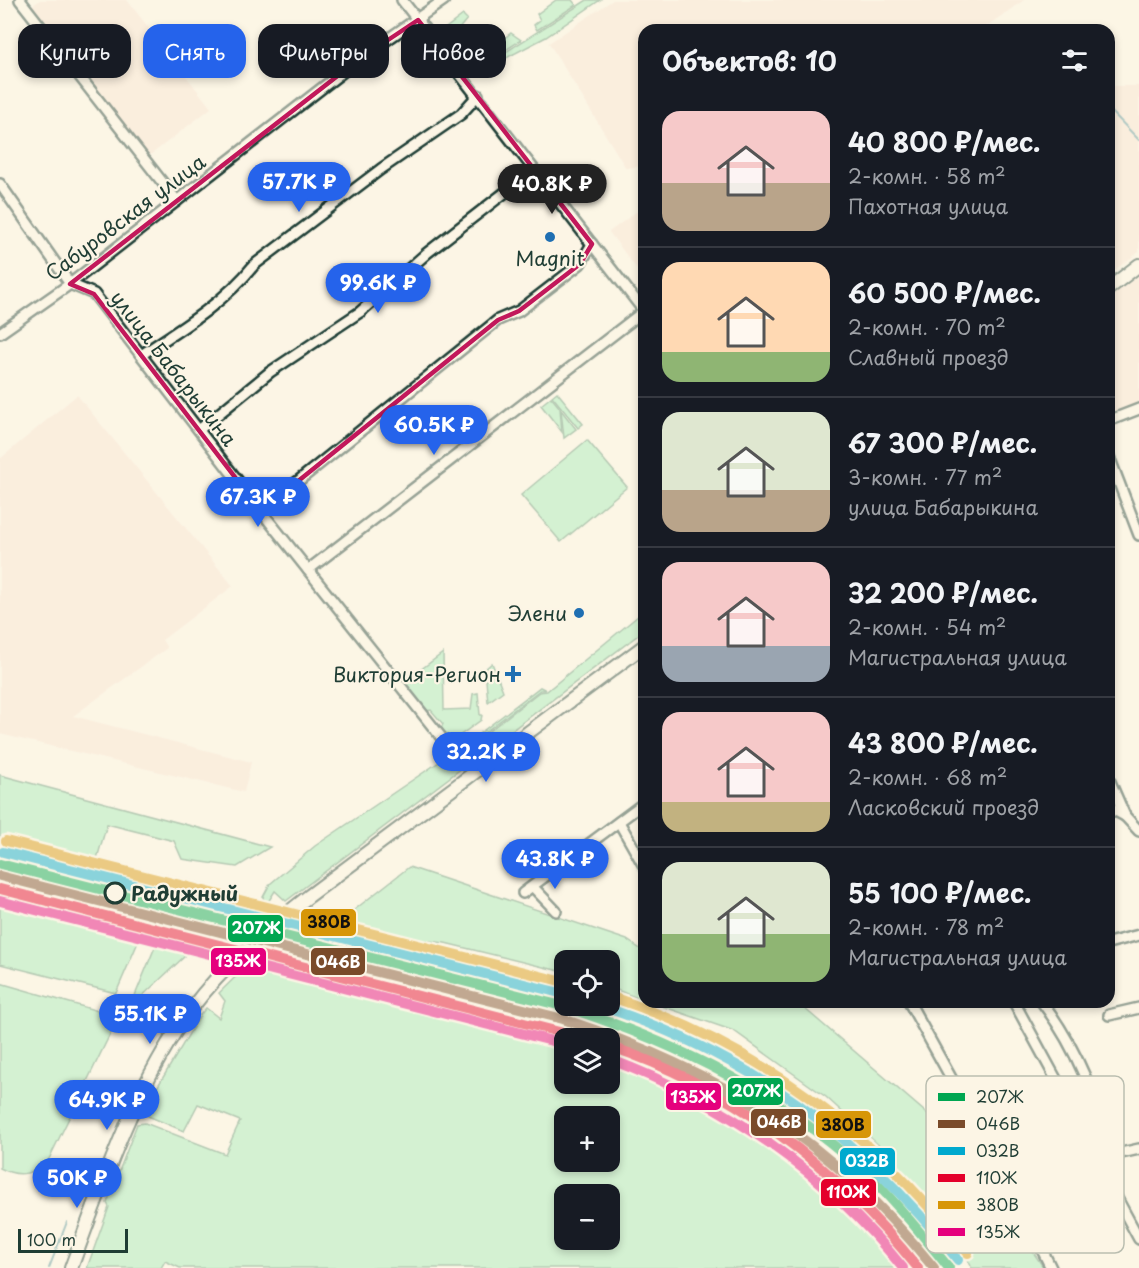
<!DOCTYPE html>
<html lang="ru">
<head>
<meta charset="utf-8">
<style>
	body { margin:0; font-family:"Playpen Sans",sans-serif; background:#20242c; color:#f1f3f6; height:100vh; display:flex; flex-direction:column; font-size:22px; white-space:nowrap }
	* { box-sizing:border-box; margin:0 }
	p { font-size:20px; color:#9ea1a6 }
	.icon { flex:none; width:33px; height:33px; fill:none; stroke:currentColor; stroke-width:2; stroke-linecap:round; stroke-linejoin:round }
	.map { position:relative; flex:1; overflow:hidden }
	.drawer { position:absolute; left:638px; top:24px; width:477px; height:984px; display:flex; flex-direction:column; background:#171b24; border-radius:18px; box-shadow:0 3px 9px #0003 }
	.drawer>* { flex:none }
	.banner { position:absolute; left:18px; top:24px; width:530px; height:54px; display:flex; gap:12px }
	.buttons { position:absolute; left:554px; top:950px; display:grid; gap:12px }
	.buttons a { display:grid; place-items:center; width:66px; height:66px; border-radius:12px; background:#171b24; box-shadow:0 3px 9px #0003; font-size:30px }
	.scale { position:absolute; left:18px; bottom:15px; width:110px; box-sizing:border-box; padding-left:6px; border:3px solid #1f3d34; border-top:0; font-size:16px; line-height:21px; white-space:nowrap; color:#1f3d34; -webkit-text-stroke:4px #fcf5e5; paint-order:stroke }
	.price { position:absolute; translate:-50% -51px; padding:0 14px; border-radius:21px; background:#2563eb; color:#fff; font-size:20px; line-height:39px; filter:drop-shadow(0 2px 3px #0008) }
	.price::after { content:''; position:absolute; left:50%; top:36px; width:18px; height:14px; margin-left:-9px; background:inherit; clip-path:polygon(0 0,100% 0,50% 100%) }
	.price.active { background:#222; color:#fff }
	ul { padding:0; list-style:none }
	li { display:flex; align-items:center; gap:18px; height:150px; padding:0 24px }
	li+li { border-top:2px solid #363941 }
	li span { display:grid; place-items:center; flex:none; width:168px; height:120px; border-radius:18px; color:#555 }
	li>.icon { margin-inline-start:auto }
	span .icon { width:72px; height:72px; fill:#fffc; stroke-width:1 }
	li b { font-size:26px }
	h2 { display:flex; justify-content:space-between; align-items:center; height:72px; padding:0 24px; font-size:26px }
	.chip { padding:0 21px; border-radius:18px; background:#171b24; box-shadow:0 3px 9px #0003; font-size:21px; line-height:54px }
	.chip.active { background:#2563eb; color:#fff }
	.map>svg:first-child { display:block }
	.built { fill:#f9e4d3 }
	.green { fill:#a4ecba; stroke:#629477; stroke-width:1.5; fill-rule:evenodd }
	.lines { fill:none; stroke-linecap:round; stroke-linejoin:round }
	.stream { stroke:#5a959c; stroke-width:2 }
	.minor-casing { stroke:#1f3d34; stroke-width:14 }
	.major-casing { stroke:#1f3d34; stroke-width:16 }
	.minor { stroke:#fcf5e5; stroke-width:9 }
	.major { stroke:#fcf5e5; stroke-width:12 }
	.rail-1-casing { stroke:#fcf5e5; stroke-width:15 }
	.rail-2-casing { stroke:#fcf5e5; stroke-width:15 }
	.rail-3-casing { stroke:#fcf5e5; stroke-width:15 }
	.rail-4-casing { stroke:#fcf5e5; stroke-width:15 }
	.rail-5-casing { stroke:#fcf5e5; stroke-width:15 }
	.rail-6-casing { stroke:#fcf5e5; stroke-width:15 }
	.rail-1 { stroke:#00a651; stroke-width:10 }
	.rail-2 { stroke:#7a4b2a; stroke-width:10 }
	.rail-3 { stroke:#00a9ce; stroke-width:10 }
	.rail-4 { stroke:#e4002b; stroke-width:10 }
	.rail-5 { stroke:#d79608; stroke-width:10 }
	.rail-6 { stroke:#e5007d; stroke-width:10 }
	.marked { fill:none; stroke:#c2185b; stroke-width:4.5; stroke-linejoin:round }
	.poi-dot { fill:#1f6fb2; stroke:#fcf5e5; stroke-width:2 }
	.stop-dot { fill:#fcf5e5; stroke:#1f3d34; stroke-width:3 }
	.labels { text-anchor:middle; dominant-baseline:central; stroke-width:4.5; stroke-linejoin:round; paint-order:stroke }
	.street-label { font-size:20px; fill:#1f3d34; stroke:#fcf5e5 }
	.poi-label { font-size:20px; fill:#1f3d34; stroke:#fcf5e5; text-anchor:end }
	.stop-label { font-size:20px; font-weight:bold; fill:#1f3d34; stroke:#fcf5e5; text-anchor:start }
	.key { fill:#fcf5e5; stroke:#babeb0; stroke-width:1.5 }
	.key-label { font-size:16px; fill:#1f3d34 }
	.line-badge { stroke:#fcf5e5; stroke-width:2 }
	.badge-label { font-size:16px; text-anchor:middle; font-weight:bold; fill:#fff }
	.pale-badge-label { font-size:16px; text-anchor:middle; font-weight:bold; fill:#111 }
</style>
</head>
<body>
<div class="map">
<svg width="1139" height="1268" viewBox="0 0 1139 1268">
	<rect width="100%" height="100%" fill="#fcf5e5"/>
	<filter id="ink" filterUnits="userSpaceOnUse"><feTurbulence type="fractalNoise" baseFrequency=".0167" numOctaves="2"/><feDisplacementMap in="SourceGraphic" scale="12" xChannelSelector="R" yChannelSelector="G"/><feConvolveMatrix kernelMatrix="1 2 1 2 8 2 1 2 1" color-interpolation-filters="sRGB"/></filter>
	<g filter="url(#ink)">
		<g class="built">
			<path d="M40,0H127L211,108L149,156L32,6Z"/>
			<path d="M613,0H1024L981,30H644L643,166L626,168L549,43Z"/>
			<path d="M1108,86H1139V252L1109,274Z"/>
			<path d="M643,207H644L643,277L609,232Z"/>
			<path d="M1139,276V404L1109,415V297Z"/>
			<path d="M77,395L233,586L162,640L167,648L73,716L251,762L244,792L0,734V459Z"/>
		</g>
		<g class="green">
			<path d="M556,0H572L576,5L537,30L534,25L540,20L537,14Z"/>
			<path d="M587,0H600L546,37L472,76V63L491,49L498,57Z"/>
			<path d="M463,15L467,19L458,30L470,46L481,38L484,42L467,56L446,28Z"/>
			<path d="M442,29L465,59L463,61H455L437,37Z"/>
			<path d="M511,33L521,40L498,55L493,47Z"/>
			<path d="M470,64V78L630,283L465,74V69Z"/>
			<path d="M557,392L583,424L578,428L552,396Z"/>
			<path d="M551,397L560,408L562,432L541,405Z"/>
			<path d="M561,410L576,429L564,438Z"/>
			<path d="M587,440L627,487L561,542L521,495Z"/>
			<path d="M266,522L451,752L458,750L540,687L546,690H540L458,753L449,754L314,587Z"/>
			<path d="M638,616L643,623L642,632L286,901L275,891L268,902L269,910L266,908L263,897L270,884L315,846L448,756H457L539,692L547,691Z"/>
			<path d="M443,653L444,710L471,709L473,694L478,693L480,715H482L481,720L452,741L440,730L443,724L431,710L425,711L404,682Z"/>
			<path d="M492,663L503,691L488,702L485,669Z"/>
			<path d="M0,775L270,847L237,867L182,859L174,841L107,824L94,869L0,844Z"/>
			<path d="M409,867L627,940L643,951V1000L609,987V960H564V972L445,943L392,936L344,918Z"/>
			<path d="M0,888L145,926L116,993L0,964Z"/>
			<path d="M162,930L201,941L139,999L134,998Z"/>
			<path d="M270,943C431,986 622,1015 764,1106C830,1148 888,1206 935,1268H180L165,1261L161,1268H87L109,1207L107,1203L137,1124L145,1123L225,1154L240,1121L198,1104L184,1131L148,1116L143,1111L201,1014L206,1008L219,1018L225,1001L219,993ZM564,1038H609V1083H564ZM564,1116H609V1161H564ZM564,1194H609V1239H564Z"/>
			<path d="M0,983L98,1011C108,1015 111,1019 112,1030L46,1165C30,1175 17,1177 0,1168Z"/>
			<path d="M650,1002H797L953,1136L1044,1268H972L949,1223L884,1150L826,1097L734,1031Z"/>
		</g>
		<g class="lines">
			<g class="stream">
				<path d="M1108,108L1139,140"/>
				<path d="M49,1268L67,1222"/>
			</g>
			<g class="minor-casing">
				<g id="minor">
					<path d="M20,0L177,201"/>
					<path d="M402,0L644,311"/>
					<path d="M0,184L70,284L94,294L261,511L445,742L454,744"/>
					<path d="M0,333L70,284L358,60L444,0"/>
					<path d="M141,355C181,329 225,302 254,265L381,169L461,114L478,95"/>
					<path d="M1108,421L1139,409"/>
					<path d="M200,429L270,372L360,312L427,253L534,170"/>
					<path d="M1108,454L1139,535"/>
					<path d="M261,511L498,320L519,311L580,264L592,244"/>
					<path d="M308,570L644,311"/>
					<path d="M1108,777L1125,816L1139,831"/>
					<path d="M1108,807L1125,816"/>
					<path d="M619,822L644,866"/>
					<path d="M533,887L556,911"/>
					<path d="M523,893L644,803"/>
					<path d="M1108,943L1139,935"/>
					<path d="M909,1002L1013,1190L1051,1268"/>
					<path d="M1014,1002L1099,1158L1107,1180L1139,1239"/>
					<path d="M1042,1002C1068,1036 1112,1116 1099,1158"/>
					<path d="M1109,1015L1139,1008"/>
					<path d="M1018,1201L1099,1158L1139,1149"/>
				</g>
			</g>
			<g class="major-casing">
				<g id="major">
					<path d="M1108,289L1139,265"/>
					<path d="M71,1268C104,1180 135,1085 191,1009C224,965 267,929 309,896L644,646"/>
				</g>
			</g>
			<use href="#minor" class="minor"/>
			<use href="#major" class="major"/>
			<g class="rail-1-casing">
				<path id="rail-1" d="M0,864L566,1007C679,1044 784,1095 871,1178C899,1206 924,1237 949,1268"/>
			</g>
			<g class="rail-2-casing">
				<path id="rail-2" d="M0,876L563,1019C720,1071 829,1138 934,1268"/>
			</g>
			<g class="rail-3-casing">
				<g id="rail-3">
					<path d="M3,852L564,994"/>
					<path d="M598,1005C753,1056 857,1134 958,1260"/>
				</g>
			</g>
			<g class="rail-4-casing">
				<g id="rail-4">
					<path d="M0,889L583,1038"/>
					<path d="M609,1046C732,1087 838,1168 918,1268"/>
				</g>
			</g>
			<g class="rail-5-casing">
				<g id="rail-5">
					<path d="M6,841L564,982"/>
					<path d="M609,996C761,1046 868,1129 968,1253"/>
				</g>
			</g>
			<g class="rail-6-casing">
				<g id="rail-6">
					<path d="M0,901L564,1044"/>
					<path d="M609,1059C724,1102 826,1172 903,1268"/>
				</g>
			</g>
			<use href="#rail-1" class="rail-1"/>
			<use href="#rail-2" class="rail-2"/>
			<use href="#rail-3" class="rail-3"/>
			<use href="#rail-4" class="rail-4"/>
			<use href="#rail-5" class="rail-5"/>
			<use href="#rail-6" class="rail-6"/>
		</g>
	</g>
	<path d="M0 0H1139V1268H0ZM418,20L592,244L580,264L519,311L498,320L261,511L94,294L70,284L358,60Z" fill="#fcf5e5" fill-opacity=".55" fill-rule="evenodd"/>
	<path class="marked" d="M418,20L592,244L580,264L519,311L498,320L261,511L94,294L70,284L358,60Z"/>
	<g class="poi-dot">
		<circle cx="550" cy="237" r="6"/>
		<circle cx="579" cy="613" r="6"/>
		<path d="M510 665h6v6h6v6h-6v6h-6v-6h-6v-6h6z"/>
	</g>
	<circle class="stop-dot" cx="115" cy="893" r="10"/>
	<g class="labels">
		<g class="street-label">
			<text transform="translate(125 217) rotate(-37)">Сабуровская улица</text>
			<text transform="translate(174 368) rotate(52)">улица Бабарыкина</text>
		</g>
		<g class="poi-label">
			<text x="550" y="258" text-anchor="middle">Magnit</text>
			<text x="567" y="613">Элени</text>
			<text x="501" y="674">Виктория-Регион</text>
		</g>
		<g class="stop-label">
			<text x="131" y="893">Радужный</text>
		</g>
	</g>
	<rect x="926" y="1076" width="198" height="177" rx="9" class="key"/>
	<rect x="938" y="1093" width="27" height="8" fill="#00a651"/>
	<rect x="938" y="1120" width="27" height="8" fill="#7a4b2a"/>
	<rect x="938" y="1147" width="27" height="8" fill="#00a9ce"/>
	<rect x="938" y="1174" width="27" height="8" fill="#e4002b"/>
	<rect x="938" y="1201" width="27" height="8" fill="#d79608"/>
	<rect x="938" y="1228" width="27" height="8" fill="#e5007d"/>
	<g class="key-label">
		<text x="976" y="1103">207Ж</text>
		<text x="976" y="1130">046В</text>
		<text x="976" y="1157">032В</text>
		<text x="976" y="1184">110Ж</text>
		<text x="976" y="1211">380В</text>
		<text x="976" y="1238">135Ж</text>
	</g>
	<g class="line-badge">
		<rect x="300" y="908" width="57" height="29" rx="6" fill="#d79608"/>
		<rect x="227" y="914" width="57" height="29" rx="6" fill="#00a651"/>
		<rect x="210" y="947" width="57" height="29" rx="6" fill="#e5007d"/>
		<rect x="310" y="947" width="56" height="29" rx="6" fill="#7a4b2a"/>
		<rect x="727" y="1077" width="57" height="29" rx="6" fill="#00a651"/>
		<rect x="665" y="1082" width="57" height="29" rx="6" fill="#e5007d"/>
		<rect x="750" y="1108" width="57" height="29" rx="6" fill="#7a4b2a"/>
		<rect x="815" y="1110" width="57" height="29" rx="6" fill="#d79608"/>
		<rect x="839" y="1147" width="57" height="29" rx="6" fill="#00a9ce"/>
		<rect x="820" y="1178" width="57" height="29" rx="6" fill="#e4002b"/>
	</g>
	<g class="badge-label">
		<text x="256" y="934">207Ж</text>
		<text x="238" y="967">135Ж</text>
		<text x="338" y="968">046В</text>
		<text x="756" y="1097">207Ж</text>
		<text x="693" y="1103">135Ж</text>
		<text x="779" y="1128">046В</text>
		<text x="867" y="1167">032В</text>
		<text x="848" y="1198">110Ж</text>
	</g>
	<g class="pale-badge-label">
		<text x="329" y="928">380В</text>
		<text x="843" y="1131">380В</text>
	</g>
</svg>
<div class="buttons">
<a><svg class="icon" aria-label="locate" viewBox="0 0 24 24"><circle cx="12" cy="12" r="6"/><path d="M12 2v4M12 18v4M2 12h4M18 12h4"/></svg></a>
<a><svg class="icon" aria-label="layers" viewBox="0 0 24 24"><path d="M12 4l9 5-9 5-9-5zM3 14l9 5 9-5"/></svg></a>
<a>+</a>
<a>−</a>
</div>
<div class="scale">100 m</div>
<b class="price" style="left:299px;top:213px">57.7K ₽</b>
<b class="price active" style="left:552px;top:215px">40.8K ₽</b>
<b class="price" style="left:378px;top:314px">99.6K ₽</b>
<b class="price" style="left:434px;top:456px">60.5K ₽</b>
<b class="price" style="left:258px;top:528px">67.3K ₽</b>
<b class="price" style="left:486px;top:783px">32.2K ₽</b>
<b class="price" style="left:555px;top:890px">43.8K ₽</b>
<b class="price" style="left:150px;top:1045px">55.1K ₽</b>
<b class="price" style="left:107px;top:1131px">64.9K ₽</b>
<b class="price" style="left:77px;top:1209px">50K ₽</b>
<div class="banner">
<a class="chip">Купить</a>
<a class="chip active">Снять</a>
<a class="chip">Фильтры</a>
<a class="chip">Новое</a>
</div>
<section class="drawer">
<h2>Объектов: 10<svg class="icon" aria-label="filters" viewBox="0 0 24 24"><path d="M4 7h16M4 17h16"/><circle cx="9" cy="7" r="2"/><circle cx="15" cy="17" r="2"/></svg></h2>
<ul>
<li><span style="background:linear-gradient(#f6c9c9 60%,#b9a48a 0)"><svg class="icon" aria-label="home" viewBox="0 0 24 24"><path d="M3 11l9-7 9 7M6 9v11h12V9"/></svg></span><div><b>40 800 ₽/мес.</b><p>2-комн. · 58 m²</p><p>Пахотная улица</p></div></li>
<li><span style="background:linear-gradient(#ffd9b3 75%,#8fb573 0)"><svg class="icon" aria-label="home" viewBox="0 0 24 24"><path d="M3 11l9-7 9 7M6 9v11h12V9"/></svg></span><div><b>60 500 ₽/мес.</b><p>2-комн. · 70 m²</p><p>Славный проезд</p></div></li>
<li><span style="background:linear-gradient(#dfe7d0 65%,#b9a48a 0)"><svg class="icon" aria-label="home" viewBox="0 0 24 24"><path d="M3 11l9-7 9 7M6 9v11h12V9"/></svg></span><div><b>67 300 ₽/мес.</b><p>3-комн. · 77 m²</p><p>улица Бабарыкина</p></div></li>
<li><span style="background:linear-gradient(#f6c9c9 70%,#9aa5b1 0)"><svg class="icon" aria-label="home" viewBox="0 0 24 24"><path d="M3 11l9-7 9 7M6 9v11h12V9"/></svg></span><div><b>32 200 ₽/мес.</b><p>2-комн. · 54 m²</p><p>Магистральная улица</p></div></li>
<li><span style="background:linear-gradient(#f6c9c9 75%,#c2b280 0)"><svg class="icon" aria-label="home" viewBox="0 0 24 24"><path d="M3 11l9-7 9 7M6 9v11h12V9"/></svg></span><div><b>43 800 ₽/мес.</b><p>2-комн. · 68 m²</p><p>Ласковский проезд</p></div></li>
<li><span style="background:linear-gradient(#dfe7d0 60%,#8fb573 0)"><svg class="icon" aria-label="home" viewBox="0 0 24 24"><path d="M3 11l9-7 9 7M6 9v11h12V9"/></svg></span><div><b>55 100 ₽/мес.</b><p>2-комн. · 78 m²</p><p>Магистральная улица</p></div></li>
</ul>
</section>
</div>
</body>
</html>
